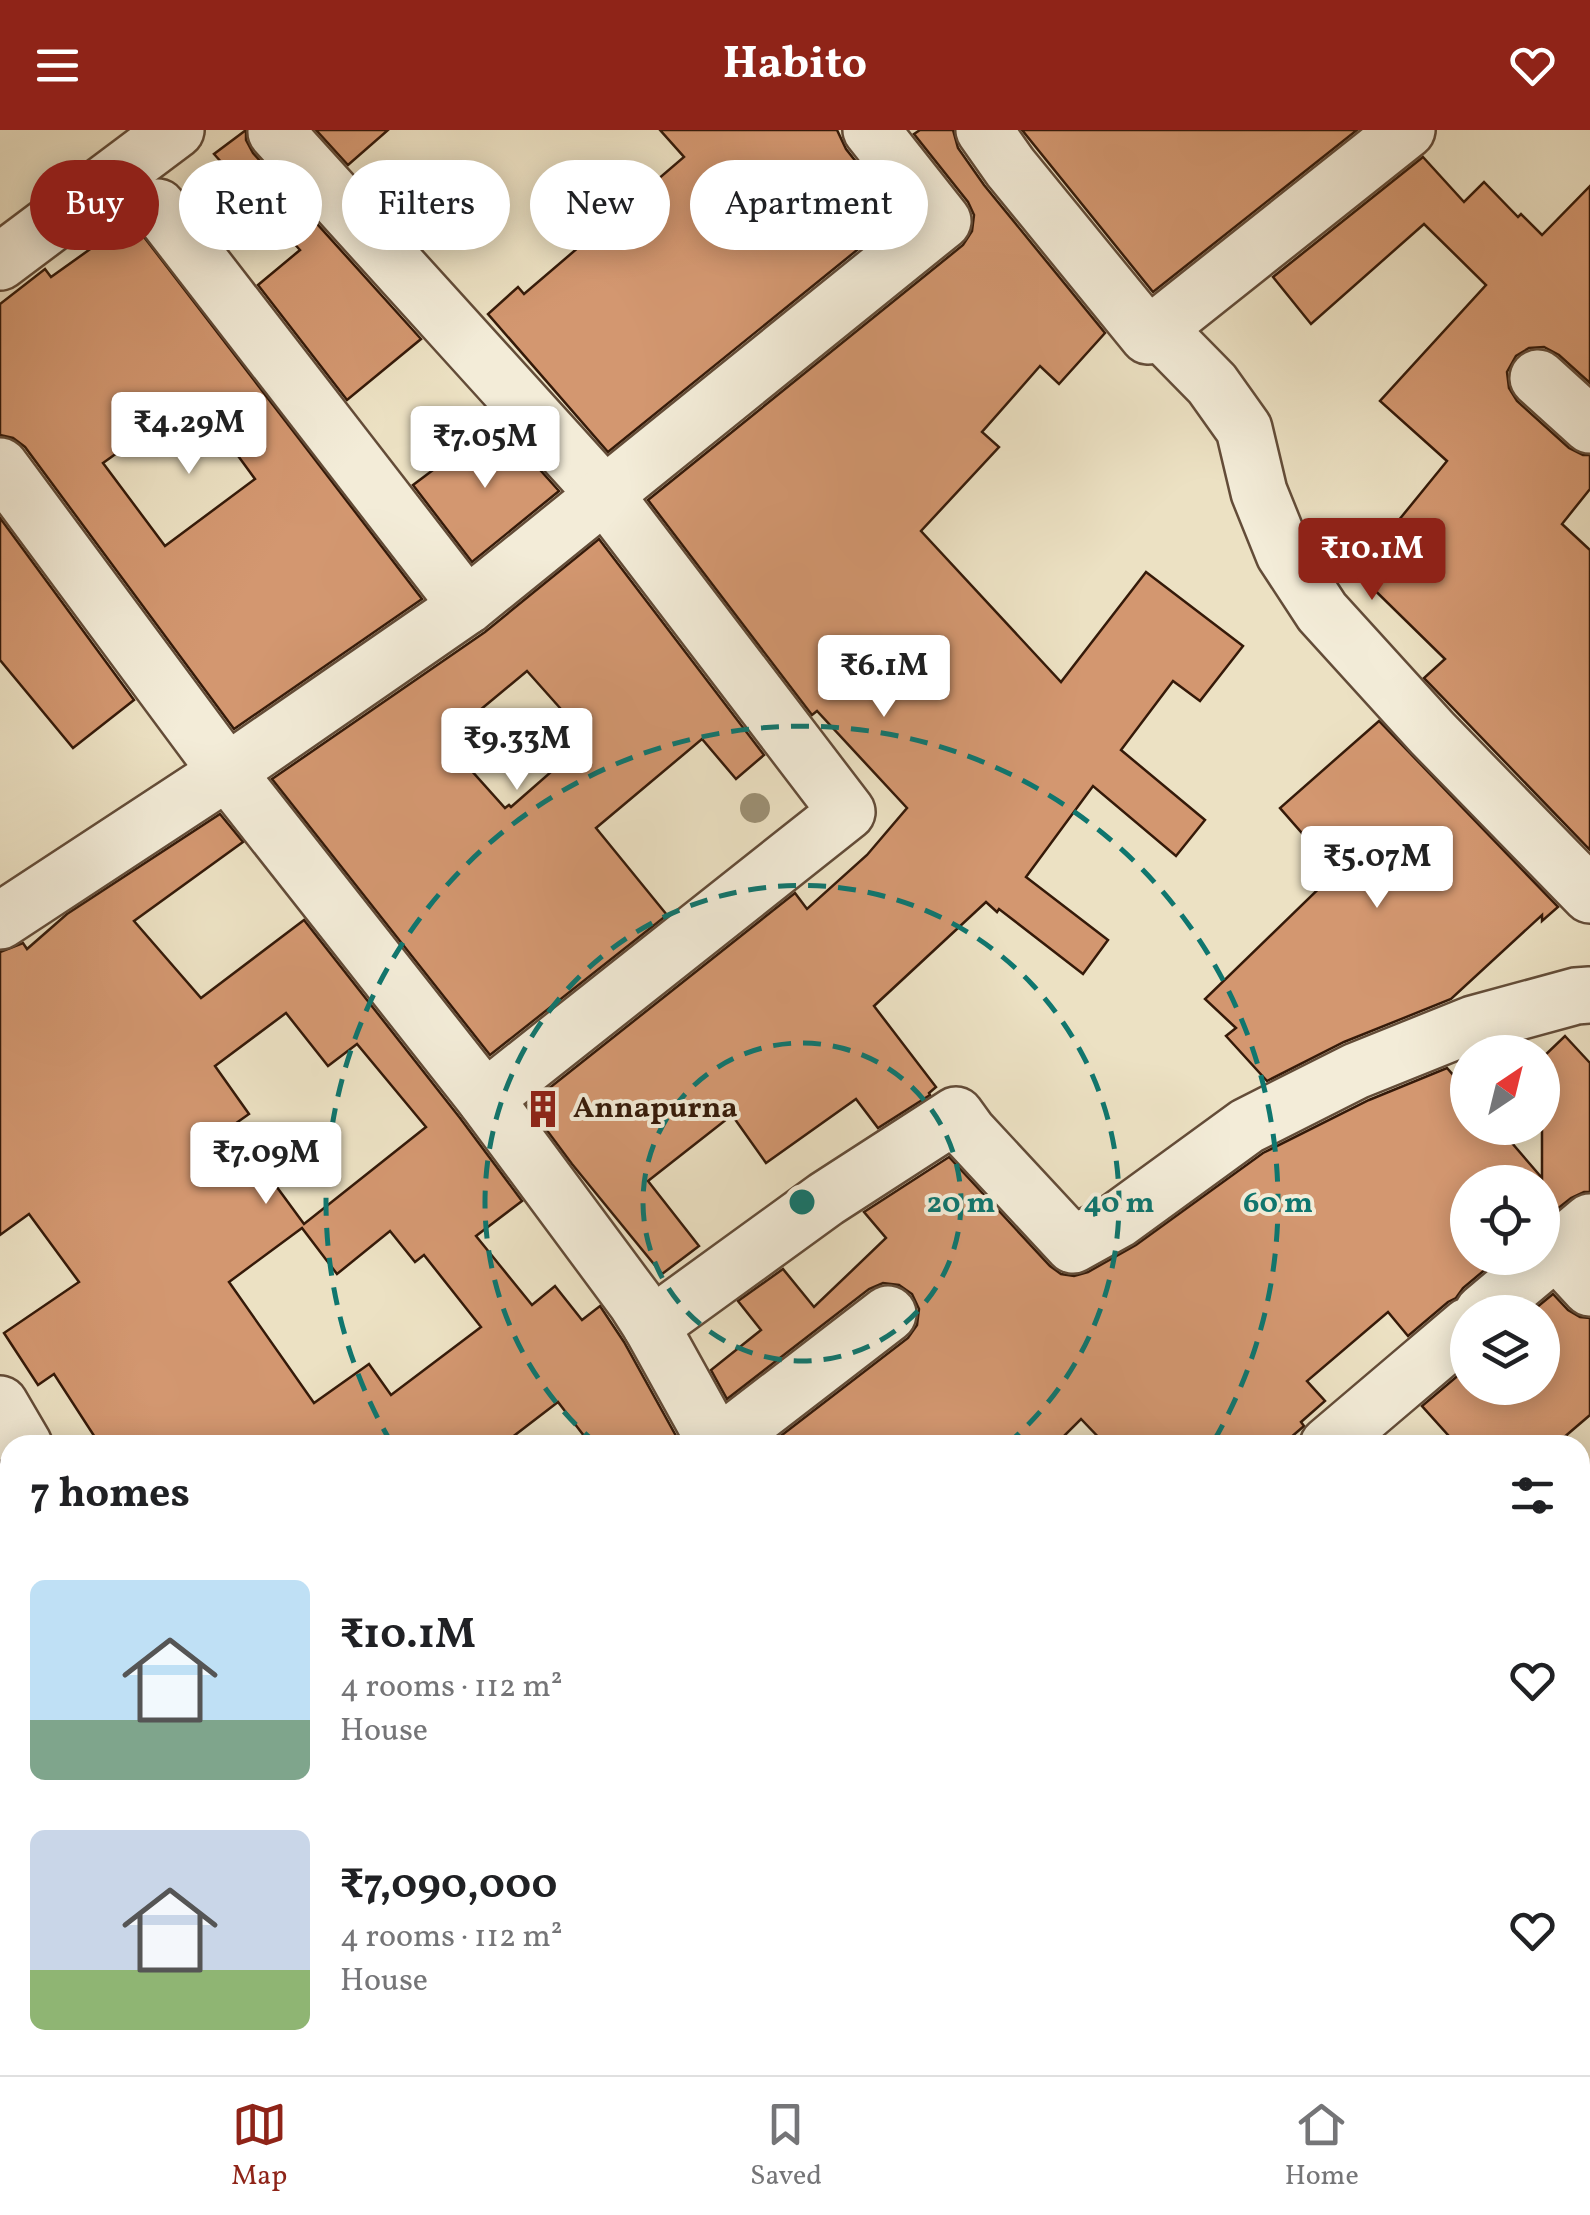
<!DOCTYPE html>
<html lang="en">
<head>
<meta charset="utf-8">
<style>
	body { margin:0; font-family:Vollkorn,serif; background:#f2f2f2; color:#202124; height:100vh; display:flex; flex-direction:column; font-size:38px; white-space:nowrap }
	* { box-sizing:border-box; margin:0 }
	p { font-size:32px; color:#757577 }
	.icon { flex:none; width:55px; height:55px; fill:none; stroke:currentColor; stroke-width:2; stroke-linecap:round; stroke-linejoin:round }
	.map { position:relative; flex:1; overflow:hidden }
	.details { position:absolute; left:0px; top:1305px; width:1590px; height:640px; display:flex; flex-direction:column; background:#fff; border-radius:30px 30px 0 0; box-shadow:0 5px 25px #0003 }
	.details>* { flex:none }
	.hud { position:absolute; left:30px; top:30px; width:1000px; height:90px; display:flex; gap:20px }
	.needle { width:65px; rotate:35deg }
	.tools { position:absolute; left:1450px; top:905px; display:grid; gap:20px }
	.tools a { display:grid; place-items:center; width:110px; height:110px; border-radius:50%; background:#fff; box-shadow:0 5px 25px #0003; font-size:50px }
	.price { position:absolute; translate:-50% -85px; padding:0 22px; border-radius:10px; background:#fff; color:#222; font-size:32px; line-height:65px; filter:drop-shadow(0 2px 5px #0008) }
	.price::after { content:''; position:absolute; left:50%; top:60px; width:30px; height:22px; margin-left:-15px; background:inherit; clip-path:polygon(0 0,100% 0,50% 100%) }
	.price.active { background:#8f2418; color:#fff }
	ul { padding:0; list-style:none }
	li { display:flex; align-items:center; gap:30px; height:250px; padding:0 30px }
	li span { display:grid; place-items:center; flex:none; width:280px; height:200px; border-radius:15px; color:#555 }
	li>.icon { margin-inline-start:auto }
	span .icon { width:120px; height:120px; fill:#fffc; stroke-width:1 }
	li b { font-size:42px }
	h2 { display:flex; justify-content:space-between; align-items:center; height:120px; padding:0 30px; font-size:42px }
	.pill { padding:0 35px; border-radius:45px; background:#fff; box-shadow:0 5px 25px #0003; font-size:35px; line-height:90px }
	.pill.active { background:#8f2418; color:#fff }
	header { display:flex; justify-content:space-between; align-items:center; height:130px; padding:0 30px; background:#8f2418; color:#fff; font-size:45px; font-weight:700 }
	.dock { display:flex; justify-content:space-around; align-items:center; height:140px; border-top:2px solid #e0e0e0; background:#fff; font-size:28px; color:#757577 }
	.dock a { display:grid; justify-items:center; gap:5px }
	.dock .active { color:#8f2418 }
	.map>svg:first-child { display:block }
	.building { fill:#d39770; stroke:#351a09; stroke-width:2.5; fill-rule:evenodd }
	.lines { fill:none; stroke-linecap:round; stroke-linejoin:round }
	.minor-casing { stroke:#634c38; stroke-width:60 }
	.major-casing { stroke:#351a09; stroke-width:60 }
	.minor { stroke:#f3ecd8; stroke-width:55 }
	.major { stroke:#ece1c3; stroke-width:55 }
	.tree { fill:#9c9074 }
	.ring { fill:none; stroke:#0f766e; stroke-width:5; stroke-dasharray:18 12 }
	.labels { text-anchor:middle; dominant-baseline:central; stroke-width:8; stroke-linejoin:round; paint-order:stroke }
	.poi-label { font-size:30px; font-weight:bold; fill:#351a09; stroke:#f3ecd8; text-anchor:start }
	.centre { fill:#0f766e; stroke:#f3ecd8; stroke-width:5 }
	.ring-label { font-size:30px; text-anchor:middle; font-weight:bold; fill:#0f766e; stroke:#f3ecd8; stroke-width:8; stroke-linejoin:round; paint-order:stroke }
</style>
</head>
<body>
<header><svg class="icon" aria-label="menu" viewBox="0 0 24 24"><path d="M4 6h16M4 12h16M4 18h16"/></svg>Habito<svg class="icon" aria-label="heart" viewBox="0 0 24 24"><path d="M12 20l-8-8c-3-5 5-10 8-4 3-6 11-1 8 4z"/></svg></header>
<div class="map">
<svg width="1590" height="1945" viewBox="0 0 1590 1945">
	<rect width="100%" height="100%" fill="#ece1c3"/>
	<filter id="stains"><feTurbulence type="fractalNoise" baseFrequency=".002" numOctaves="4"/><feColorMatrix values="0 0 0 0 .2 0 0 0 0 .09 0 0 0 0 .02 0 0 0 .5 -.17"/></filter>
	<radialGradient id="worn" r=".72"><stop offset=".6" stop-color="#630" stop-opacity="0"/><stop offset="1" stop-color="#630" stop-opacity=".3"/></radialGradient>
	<g class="building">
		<path d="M246,0V10L253,23L421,209L347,270L258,155L300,120L214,24Z"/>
		<path d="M316,0H388L348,35Z"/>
		<path d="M660,0H837L846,19L899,86L608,322L488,184L518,157L524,164L684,27Z"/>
		<path d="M920,0H953L958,18L984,55L1105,203L1059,254L1040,236L982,302L999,317L921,401L1061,552L1146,442L1243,516L1200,571L1173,551L1121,620L1205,690L1176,726L1093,656L1026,747L1108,810L1083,844L999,779L997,782L986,772L874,876L936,957L929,963L930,965L878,998L856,969L766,1033L732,985L648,1051L699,1116L662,1144L572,1034L528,975L795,763L807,779L867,725L907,678L817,581L812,585L648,370L963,115L972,101L974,85L968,72L914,4Z"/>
		<path d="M1022,0H1357L1153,162Z"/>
		<path d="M1423,27L1464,72L1484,52L1518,87L1521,84L1542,105L1590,56V253L1559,225L1544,217L1529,218L1516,226L1507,242L1509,258L1517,271L1569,318L1583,325H1590V359L1562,394L1590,420V720L1424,548L1445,529L1349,435L1391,393L1394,396L1447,331L1380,271L1486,155L1424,94L1311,194L1273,147Z"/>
		<path d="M131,90L422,469L234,599L25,317L13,308L0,305V174L45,139L51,147ZM195,267L255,349L165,416L103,333Z"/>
		<path d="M497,292L559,361L472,432L413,355Z"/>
		<path d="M0,388L134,570L73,618L0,530Z"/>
		<path d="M599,409L764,625L736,649L702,609L596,698L667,785L490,925L272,649L485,502ZM527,541L585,606L581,609L584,613L511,677L509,675L505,678L444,610Z"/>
		<path d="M1379,591L1558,777L1542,791V785L1451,869L1344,912L1267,951L1226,906L1236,898L1205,869L1336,742L1280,678Z"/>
		<path d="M220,684L243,712L134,791L201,868L304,790L460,988L522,1071L476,1106L532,1175L555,1156L582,1190L600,1176L624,1212L681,1315H591L558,1272L502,1315H100L54,1244L38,1255L4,1203L79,1152L29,1084L0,1105V822L23,813L27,819L67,784ZM286,883L328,936L357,914L426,997L304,1094L232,996L249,984L215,936ZM302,1098L337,1144L390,1101L415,1132L424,1125L481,1197L391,1265L369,1234L314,1273L229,1152Z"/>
		<path d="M1565,906L1590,933V1062H1584L1571,1068L1542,1091V1052H1468V1128H1499L1463,1158L1456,1168L1448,1172L1408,1206L1388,1182L1307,1251L1325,1271L1301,1292L1304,1296L1282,1315H1106L1081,1289L1055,1315H769L908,1208L917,1195L919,1179L912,1164L899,1155L883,1153L869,1159L727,1269L711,1240L761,1200L738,1171L783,1139L814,1177L886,1108L864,1082L949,1027L1050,1136L1061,1144L1074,1146L1088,1142L1136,1115L1263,1023L1369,970L1447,938L1468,962V998H1499L1542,1048V928Z"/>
		<path d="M1553,1164L1568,1180L1580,1187L1590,1188V1285L1555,1315H1457L1422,1276L1468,1237V1258H1542V1182H1531Z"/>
	</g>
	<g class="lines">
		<g class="minor-casing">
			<g id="minor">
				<path d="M984,0L1010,37L1148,206L1407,0"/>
				<path d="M276,2L605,365L847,682L485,969"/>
				<path d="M158,77L467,476"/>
				<path d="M0,132L176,0"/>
				<path d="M1157,198L1212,254L1244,299L1259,362L1284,424L1322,482L1432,603L1590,765"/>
				<path d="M1538,248L1590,295"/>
				<path d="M0,336L227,642L485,969L635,1171L651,1196L717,1315"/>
				<path d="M0,791L227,642L467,476L943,91L871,0"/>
				<path d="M1556,1121L1590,1158"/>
				<path d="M1483,1182L1590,1092"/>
				<path d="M651,1196L826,1069L956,985L969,1003L1073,1115L1118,1090L1247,996L1356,941L1473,894L1576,866L1590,865"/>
				<path d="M0,1274L24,1315"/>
				<path d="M718,1315L888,1184"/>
				<path d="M1328,1315L1468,1196"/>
				<path d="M334,1935L338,1945"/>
				<path d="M1250,1935L1263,1945"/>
				<path d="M643,1945L658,1935"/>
			</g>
		</g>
		<g class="major-casing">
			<g id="major">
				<path d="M1580,1658L1590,1646"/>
				<path d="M1349,1945L1356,1935"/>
			</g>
		</g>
		<use href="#minor" class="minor"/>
		<use href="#major" class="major"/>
	</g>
	<circle class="tree" cx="755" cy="678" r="15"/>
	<g class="ring">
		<circle cx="802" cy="1072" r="159"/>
		<path d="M598 1315A317 317 0 1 1 1006 1315"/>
		<path d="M392 1314A476 476 0 1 1 1212 1314"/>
	</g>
	<defs>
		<g id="building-bare" transform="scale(3)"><path d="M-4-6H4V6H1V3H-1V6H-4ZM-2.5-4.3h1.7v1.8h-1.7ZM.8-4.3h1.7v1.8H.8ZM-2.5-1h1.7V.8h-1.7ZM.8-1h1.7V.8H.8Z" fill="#8f2418" stroke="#f3ecd8" stroke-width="2.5" paint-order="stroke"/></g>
	</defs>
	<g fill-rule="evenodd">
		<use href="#building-bare" x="543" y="979"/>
	</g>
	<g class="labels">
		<g class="poi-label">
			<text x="573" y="979">Annapurna</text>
		</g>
	</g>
	<circle cx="802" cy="1072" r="15" class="centre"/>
	<g class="ring-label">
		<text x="961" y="1082">20 m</text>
		<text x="1119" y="1082">40 m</text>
		<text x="1278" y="1082">60 m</text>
	</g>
	<rect width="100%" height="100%" filter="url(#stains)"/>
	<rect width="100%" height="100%" fill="url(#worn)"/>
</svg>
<div class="tools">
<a><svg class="needle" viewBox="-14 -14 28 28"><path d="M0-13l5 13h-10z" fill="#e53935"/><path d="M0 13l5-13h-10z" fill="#757577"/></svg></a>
<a><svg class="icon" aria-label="locate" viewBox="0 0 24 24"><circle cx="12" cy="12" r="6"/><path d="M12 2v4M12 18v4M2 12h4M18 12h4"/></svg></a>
<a><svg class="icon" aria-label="layers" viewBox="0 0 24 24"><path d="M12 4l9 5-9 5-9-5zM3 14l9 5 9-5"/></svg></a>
</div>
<b class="price" style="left:189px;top:347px">₹4.29M</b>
<b class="price" style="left:485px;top:361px">₹7.05M</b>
<b class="price active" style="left:1372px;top:473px">₹10.1M</b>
<b class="price" style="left:884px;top:590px">₹6.1M</b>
<b class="price" style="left:517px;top:663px">₹9.33M</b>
<b class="price" style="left:1377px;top:781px">₹5.07M</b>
<b class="price" style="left:266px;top:1077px">₹7.09M</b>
<div class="hud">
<a class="pill active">Buy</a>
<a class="pill">Rent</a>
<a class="pill">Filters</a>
<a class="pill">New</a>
<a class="pill">Apartment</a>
</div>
<section class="details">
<h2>7 homes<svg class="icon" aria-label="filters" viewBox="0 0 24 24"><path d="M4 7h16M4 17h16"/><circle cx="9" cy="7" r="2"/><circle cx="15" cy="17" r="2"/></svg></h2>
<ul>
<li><span style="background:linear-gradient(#bfe0f5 70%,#7fa58c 0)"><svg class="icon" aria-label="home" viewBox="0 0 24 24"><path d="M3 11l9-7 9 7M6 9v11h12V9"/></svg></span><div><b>₹10.1M</b><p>4 rooms · 112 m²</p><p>House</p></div><svg class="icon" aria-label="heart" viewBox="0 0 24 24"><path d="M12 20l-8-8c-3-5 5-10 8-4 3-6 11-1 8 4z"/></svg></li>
<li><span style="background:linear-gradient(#c9d6e8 70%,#8fb573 0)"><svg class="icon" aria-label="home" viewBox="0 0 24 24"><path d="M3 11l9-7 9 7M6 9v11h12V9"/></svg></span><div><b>₹7,090,000</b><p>4 rooms · 112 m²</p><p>House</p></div><svg class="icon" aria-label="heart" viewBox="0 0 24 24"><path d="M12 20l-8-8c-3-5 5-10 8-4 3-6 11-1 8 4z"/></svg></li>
</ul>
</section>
</div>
<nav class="dock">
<a class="active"><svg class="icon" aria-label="map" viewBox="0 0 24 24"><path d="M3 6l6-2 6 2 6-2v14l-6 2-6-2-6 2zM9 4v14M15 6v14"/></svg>Map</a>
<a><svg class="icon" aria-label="saved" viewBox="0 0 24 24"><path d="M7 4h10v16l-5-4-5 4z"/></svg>Saved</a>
<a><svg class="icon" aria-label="home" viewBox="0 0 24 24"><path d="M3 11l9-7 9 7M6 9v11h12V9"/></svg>Home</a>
</nav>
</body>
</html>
